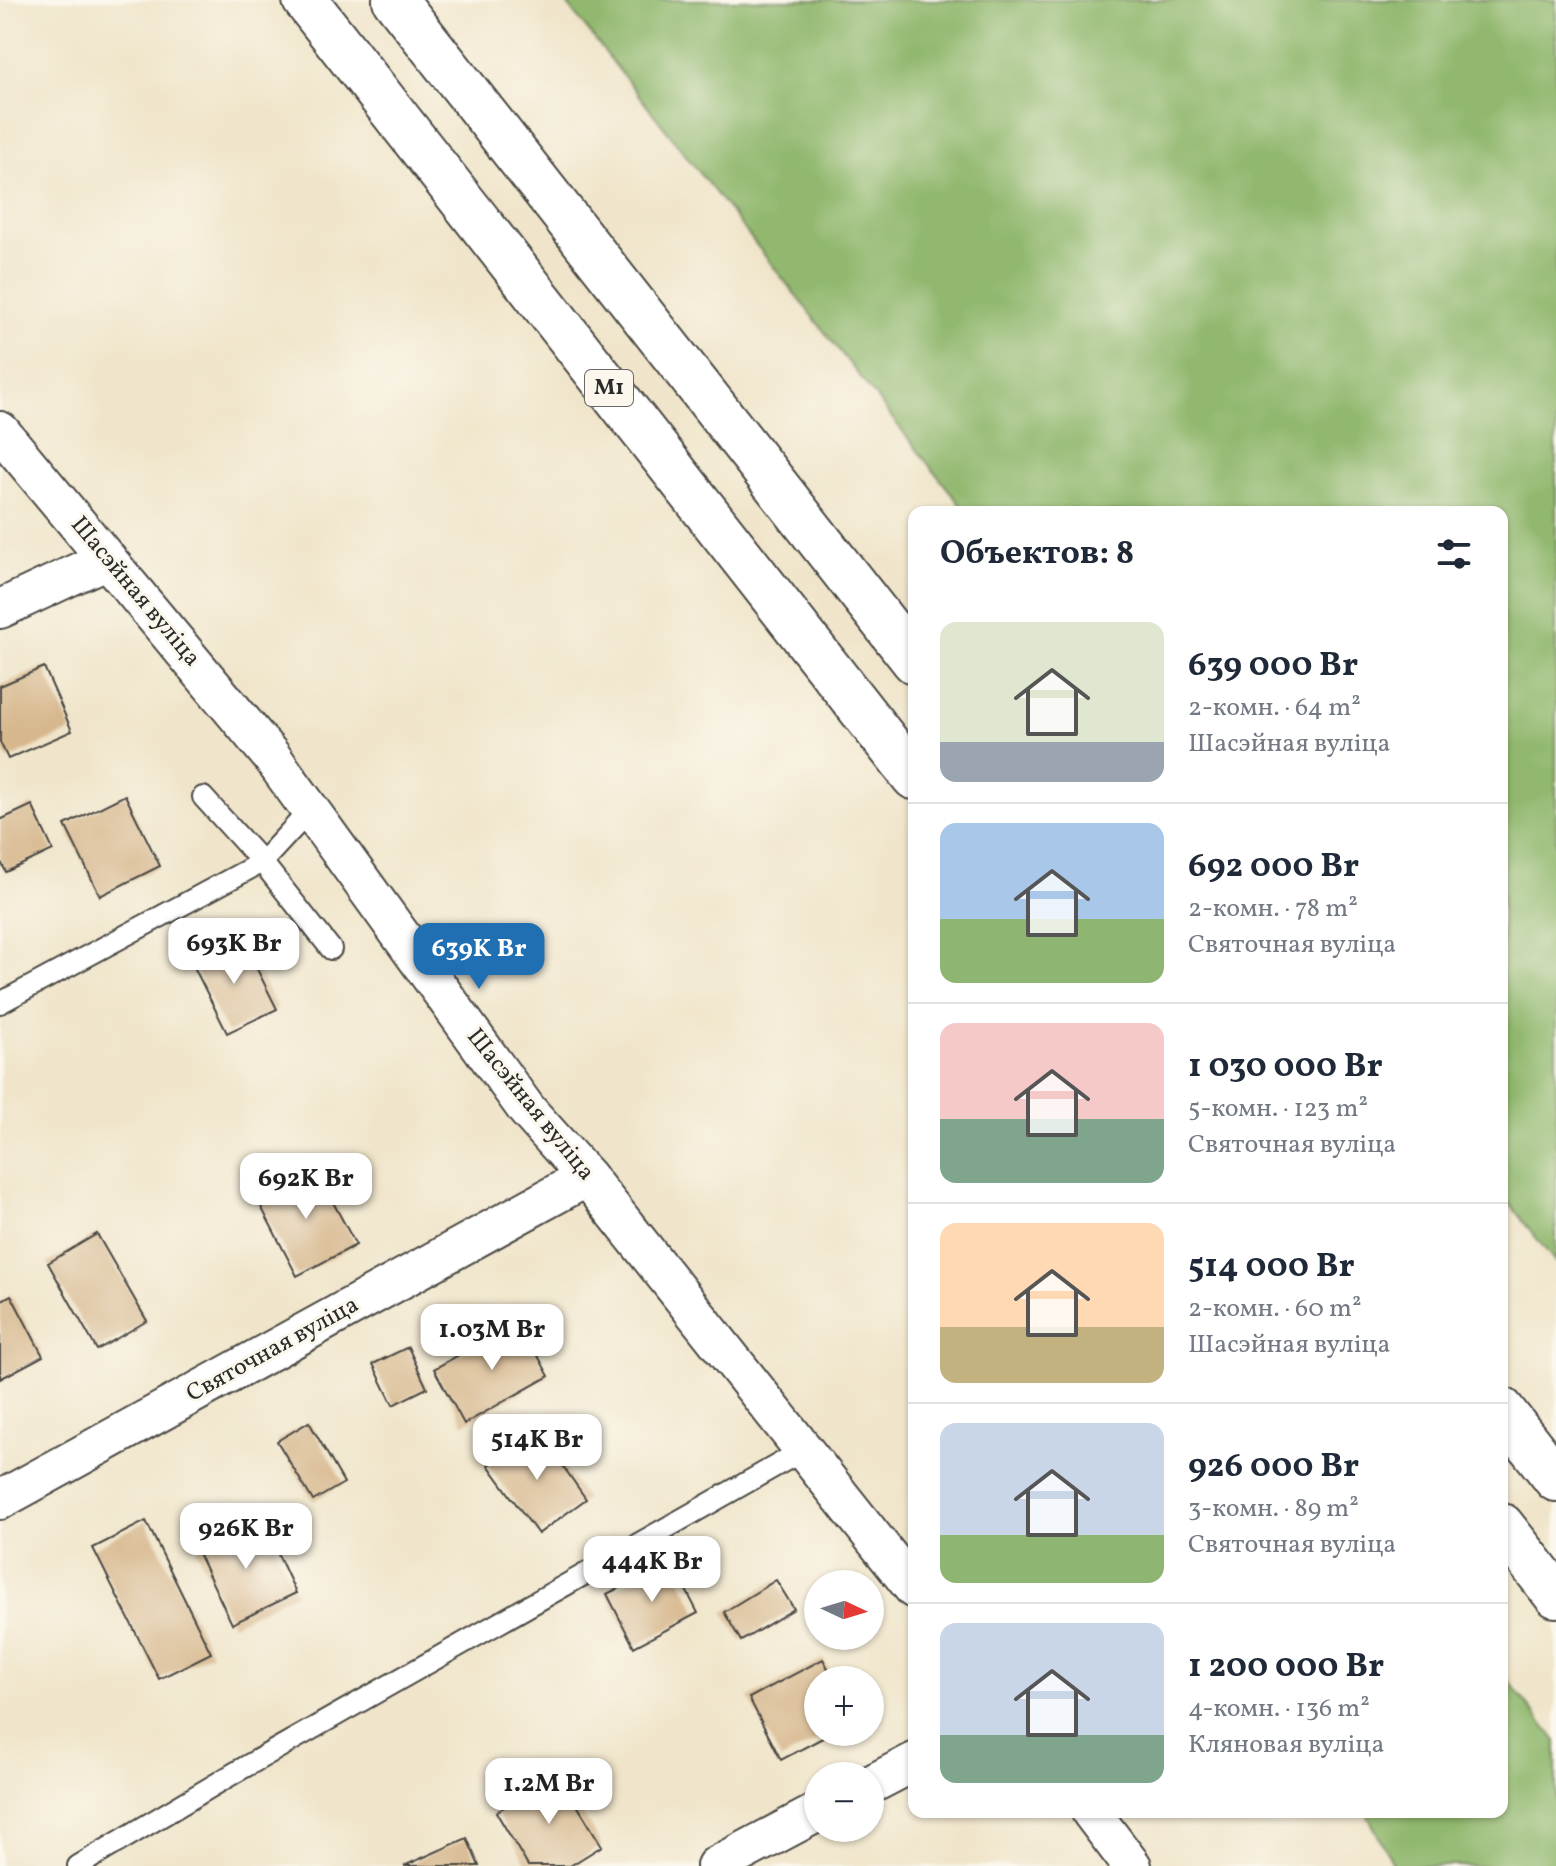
<!DOCTYPE html>
<html lang="ru">
<head>
<meta charset="utf-8">
<style>
	body { margin:0; font-family:Vollkorn,serif; background:#f6f6f7; color:#1f2937; height:100vh; display:flex; flex-direction:column; font-size:30px; white-space:nowrap }
	* { box-sizing:border-box; margin:0 }
	p { font-size:26px; color:#747a83 }
	.icon { flex:none; width:44px; height:44px; fill:none; stroke:currentColor; stroke-width:2; stroke-linecap:round; stroke-linejoin:round }
	.map { position:relative; flex:1; overflow:hidden }
	.details { position:absolute; left:908px; top:506px; width:600px; height:1312px; display:flex; flex-direction:column; background:#fff; border-radius:16px; box-shadow:0 2px 6px #0004 }
	.details>* { flex:none }
	.needle { width:52px; rotate:94deg }
	.tools { position:absolute; left:804px; top:1570px; display:grid; gap:16px }
	.tools a { display:grid; place-items:center; width:80px; height:80px; border-radius:50%; background:#fff; box-shadow:0 2px 6px #0004; font-size:40px }
	.price { position:absolute; translate:-50% -68px; padding:0 18px; border-radius:16px; background:#fff; color:#222; font-size:26px; line-height:52px; filter:drop-shadow(0 2px 4px #0008) }
	.price::after { content:''; position:absolute; left:50%; top:48px; width:24px; height:18px; margin-left:-12px; background:inherit; clip-path:polygon(0 0,100% 0,50% 100%) }
	.price.selected { background:#1f6fb2; color:#fff }
	ul { padding:0; list-style:none }
	li { display:flex; align-items:center; gap:24px; height:200px; padding:0 32px }
	li+li { border-top:2px solid #e0e1e3 }
	li span { display:grid; place-items:center; flex:none; width:224px; height:160px; border-radius:16px; color:#555 }
	li>.icon { margin-inline-start:auto }
	span .icon { width:96px; height:96px; fill:#fffc; stroke-width:1 }
	li b { font-size:34px }
	h2 { display:flex; justify-content:space-between; align-items:center; height:96px; padding:0 32px; font-size:34px }
	.map>svg:first-child { display:block }
	.forest { fill:#91b86e; stroke:#5e724c; stroke-width:2 }
	.building { fill:#d7b88e }
	.lines { fill:none; stroke-linecap:round; stroke-linejoin:round }
	.lane-casing { stroke:#494743; stroke-width:24 }
	.street-casing { stroke:#494743; stroke-width:42 }
	.highway-casing { stroke:#494743; stroke-width:48 }
	.lane { stroke:#fff; stroke-width:20 }
	.street { stroke:#fff; stroke-width:38 }
	.highway { stroke:#fff; stroke-width:44 }
	.labels { text-anchor:middle; dominant-baseline:central; stroke-width:6; stroke-linejoin:round; paint-order:stroke }
	.shield { fill:#fbf7ec; stroke:#696865; stroke-width:2 }
	.shield-label { font-size:22px; font-weight:bold; fill:#2b2b2b }
	.street-label { font-size:24px; fill:#2b2b2b; stroke:#fbf7ec }
</style>
</head>
<body>
<div class="map">
<svg width="1556" height="1866" viewBox="0 0 1556 1866">
	<rect width="100%" height="100%" fill="#fbf7ec"/>
	<filter id="ink" filterUnits="userSpaceOnUse"><feTurbulence type="fractalNoise" baseFrequency=".0125" numOctaves="2"/><feDisplacementMap in="SourceGraphic" scale="16" xChannelSelector="R" yChannelSelector="G"/><feConvolveMatrix kernelMatrix="1 2 1 2 8 2 1 2 1" color-interpolation-filters="sRGB"/></filter>
	<filter id="wash" filterUnits="userSpaceOnUse"><feTurbulence type="fractalNoise" baseFrequency=".006" numOctaves="4" result="noise"/><feDisplacementMap in="SourceGraphic" scale="32" xChannelSelector="R" yChannelSelector="G"/><feGaussianBlur stdDeviation="1.8" result="paint"/><feColorMatrix in="noise" values="0 0 0 0 0 0 0 0 0 0 0 0 0 0 0 0 0 1.4 0 .05"/><feComposite in="paint" operator="in"/></filter>
	<g filter="url(#wash)">
		<rect width="100%" height="100%" fill="#f0e5ca"/>
		<g class="forest">
			<path d="M564,0H1556V1263L1502,1194V512H966Z"/>
			<path d="M1502,1672L1556,1741V1866H1394L1366,1812H1502Z"/>
		</g>
		<g id="blocks">
			<g class="building">
				<path d="M44,667L72,731L8,759L0,742V686Z"/>
				<path d="M125,795L160,866L100,896L65,825Z"/>
				<path d="M32,805L53,850L6,872L0,860V820Z"/>
				<path d="M242,939L277,1009L227,1033L192,963Z"/>
				<path d="M314,1167L356,1245L297,1276L256,1197Z"/>
				<path d="M97,1234L147,1321L97,1350L48,1263Z"/>
				<path d="M11,1295L43,1356L0,1379V1301Z"/>
				<path d="M519,1321L549,1376L464,1424L434,1369Z"/>
				<path d="M408,1347L427,1388L393,1405L373,1364Z"/>
				<path d="M309,1422L344,1483L313,1501L277,1441Z"/>
				<path d="M537,1429L586,1499L538,1534L488,1465Z"/>
				<path d="M261,1518L296,1593L232,1624L196,1549Z"/>
				<path d="M146,1521L211,1653L159,1679L93,1548Z"/>
				<path d="M671,1561L698,1613L634,1647L607,1594Z"/>
				<path d="M776,1580L794,1609L741,1641L724,1612Z"/>
				<path d="M823,1659L834,1680H818V1732H834L781,1760L749,1698Z"/>
				<path d="M558,1774L602,1846L570,1866H528L496,1812Z"/>
				<path d="M467,1838L479,1866H404Z"/>
			</g>
		</g>
	</g>
	<g filter="url(#ink)">
		<use href="#blocks" fill-opacity="0" stroke="#494743" stroke-width="2"/>
		<g class="lines">
			<g class="lane-casing">
				<g id="lane">
					<path d="M203,797L262,862L331,949"/>
					<path d="M0,1003L262,862L310,810"/>
					<path d="M78,1866L236,1772L802,1451"/>
				</g>
			</g>
			<g class="street-casing">
				<g id="street">
					<path d="M0,431L271,756L527,1110L587,1177L914,1589"/>
					<path d="M0,609L107,559"/>
					<path d="M0,1500L587,1177"/>
					<path d="M870,1785L914,1762"/>
					<path d="M1091,1812L1132,1866"/>
					<path d="M716,1866L818,1812"/>
				</g>
			</g>
			<g class="highway-casing">
				<g id="highway">
					<path d="M305,0L914,777"/>
					<path d="M395,0L914,661"/>
					<path d="M1502,1410L1556,1479"/>
					<path d="M1502,1526L1556,1595"/>
				</g>
			</g>
			<use href="#lane" class="lane"/>
			<use href="#street" class="street"/>
			<use href="#highway" class="highway"/>
		</g>
	</g>
	<g class="labels">
		<rect class="shield" x="585" y="370" width="48" height="36" rx="6"/>
		<g class="shield-label">
			<text x="609" y="388">М1</text>
		</g>
		<g class="street-label">
			<text transform="translate(135 592) rotate(50)">Шасэйная вуліца</text>
			<text transform="translate(530 1105) rotate(51)">Шасэйная вуліца</text>
			<text transform="translate(273 1350) rotate(-29)">Святочная вуліца</text>
		</g>
	</g>
</svg>
<div class="tools">
<a><svg class="needle" viewBox="-14 -14 28 28"><path d="M0-13l5 13h-10z" fill="#e53935"/><path d="M0 13l5-13h-10z" fill="#747a83"/></svg></a>
<a>+</a>
<a>−</a>
</div>
<b class="price" style="left:234px;top:986px">693K Br</b>
<b class="price selected" style="left:479px;top:991px">639K Br</b>
<b class="price" style="left:306px;top:1221px">692K Br</b>
<b class="price" style="left:492px;top:1372px">1.03M Br</b>
<b class="price" style="left:537px;top:1482px">514K Br</b>
<b class="price" style="left:246px;top:1571px">926K Br</b>
<b class="price" style="left:652px;top:1604px">444K Br</b>
<b class="price" style="left:549px;top:1826px">1.2M Br</b>
<section class="details">
<h2>Объектов: 8<svg class="icon" aria-label="filters" viewBox="0 0 24 24"><path d="M4 7h16M4 17h16"/><circle cx="9" cy="7" r="2"/><circle cx="15" cy="17" r="2"/></svg></h2>
<ul>
<li><span style="background:linear-gradient(#dfe7d0 75%,#9aa5b1 0)"><svg class="icon" aria-label="home" viewBox="0 0 24 24"><path d="M3 11l9-7 9 7M6 9v11h12V9"/></svg></span><div><b>639 000 Br</b><p>2-комн. · 64 m²</p><p>Шасэйная вуліца</p></div></li>
<li><span style="background:linear-gradient(#a9c7e8 60%,#8fb573 0)"><svg class="icon" aria-label="home" viewBox="0 0 24 24"><path d="M3 11l9-7 9 7M6 9v11h12V9"/></svg></span><div><b>692 000 Br</b><p>2-комн. · 78 m²</p><p>Святочная вуліца</p></div></li>
<li><span style="background:linear-gradient(#f6c9c9 60%,#7fa58c 0)"><svg class="icon" aria-label="home" viewBox="0 0 24 24"><path d="M3 11l9-7 9 7M6 9v11h12V9"/></svg></span><div><b>1 030 000 Br</b><p>5-комн. · 123 m²</p><p>Святочная вуліца</p></div></li>
<li><span style="background:linear-gradient(#ffd9b3 65%,#c2b280 0)"><svg class="icon" aria-label="home" viewBox="0 0 24 24"><path d="M3 11l9-7 9 7M6 9v11h12V9"/></svg></span><div><b>514 000 Br</b><p>2-комн. · 60 m²</p><p>Шасэйная вуліца</p></div></li>
<li><span style="background:linear-gradient(#c9d6e8 70%,#8fb573 0)"><svg class="icon" aria-label="home" viewBox="0 0 24 24"><path d="M3 11l9-7 9 7M6 9v11h12V9"/></svg></span><div><b>926 000 Br</b><p>3-комн. · 89 m²</p><p>Святочная вуліца</p></div></li>
<li><span style="background:linear-gradient(#c9d6e8 70%,#7fa58c 0)"><svg class="icon" aria-label="home" viewBox="0 0 24 24"><path d="M3 11l9-7 9 7M6 9v11h12V9"/></svg></span><div><b>1 200 000 Br</b><p>4-комн. · 136 m²</p><p>Кляновая вуліца</p></div></li>
</ul>
</section>
</div>
</body>
</html>
